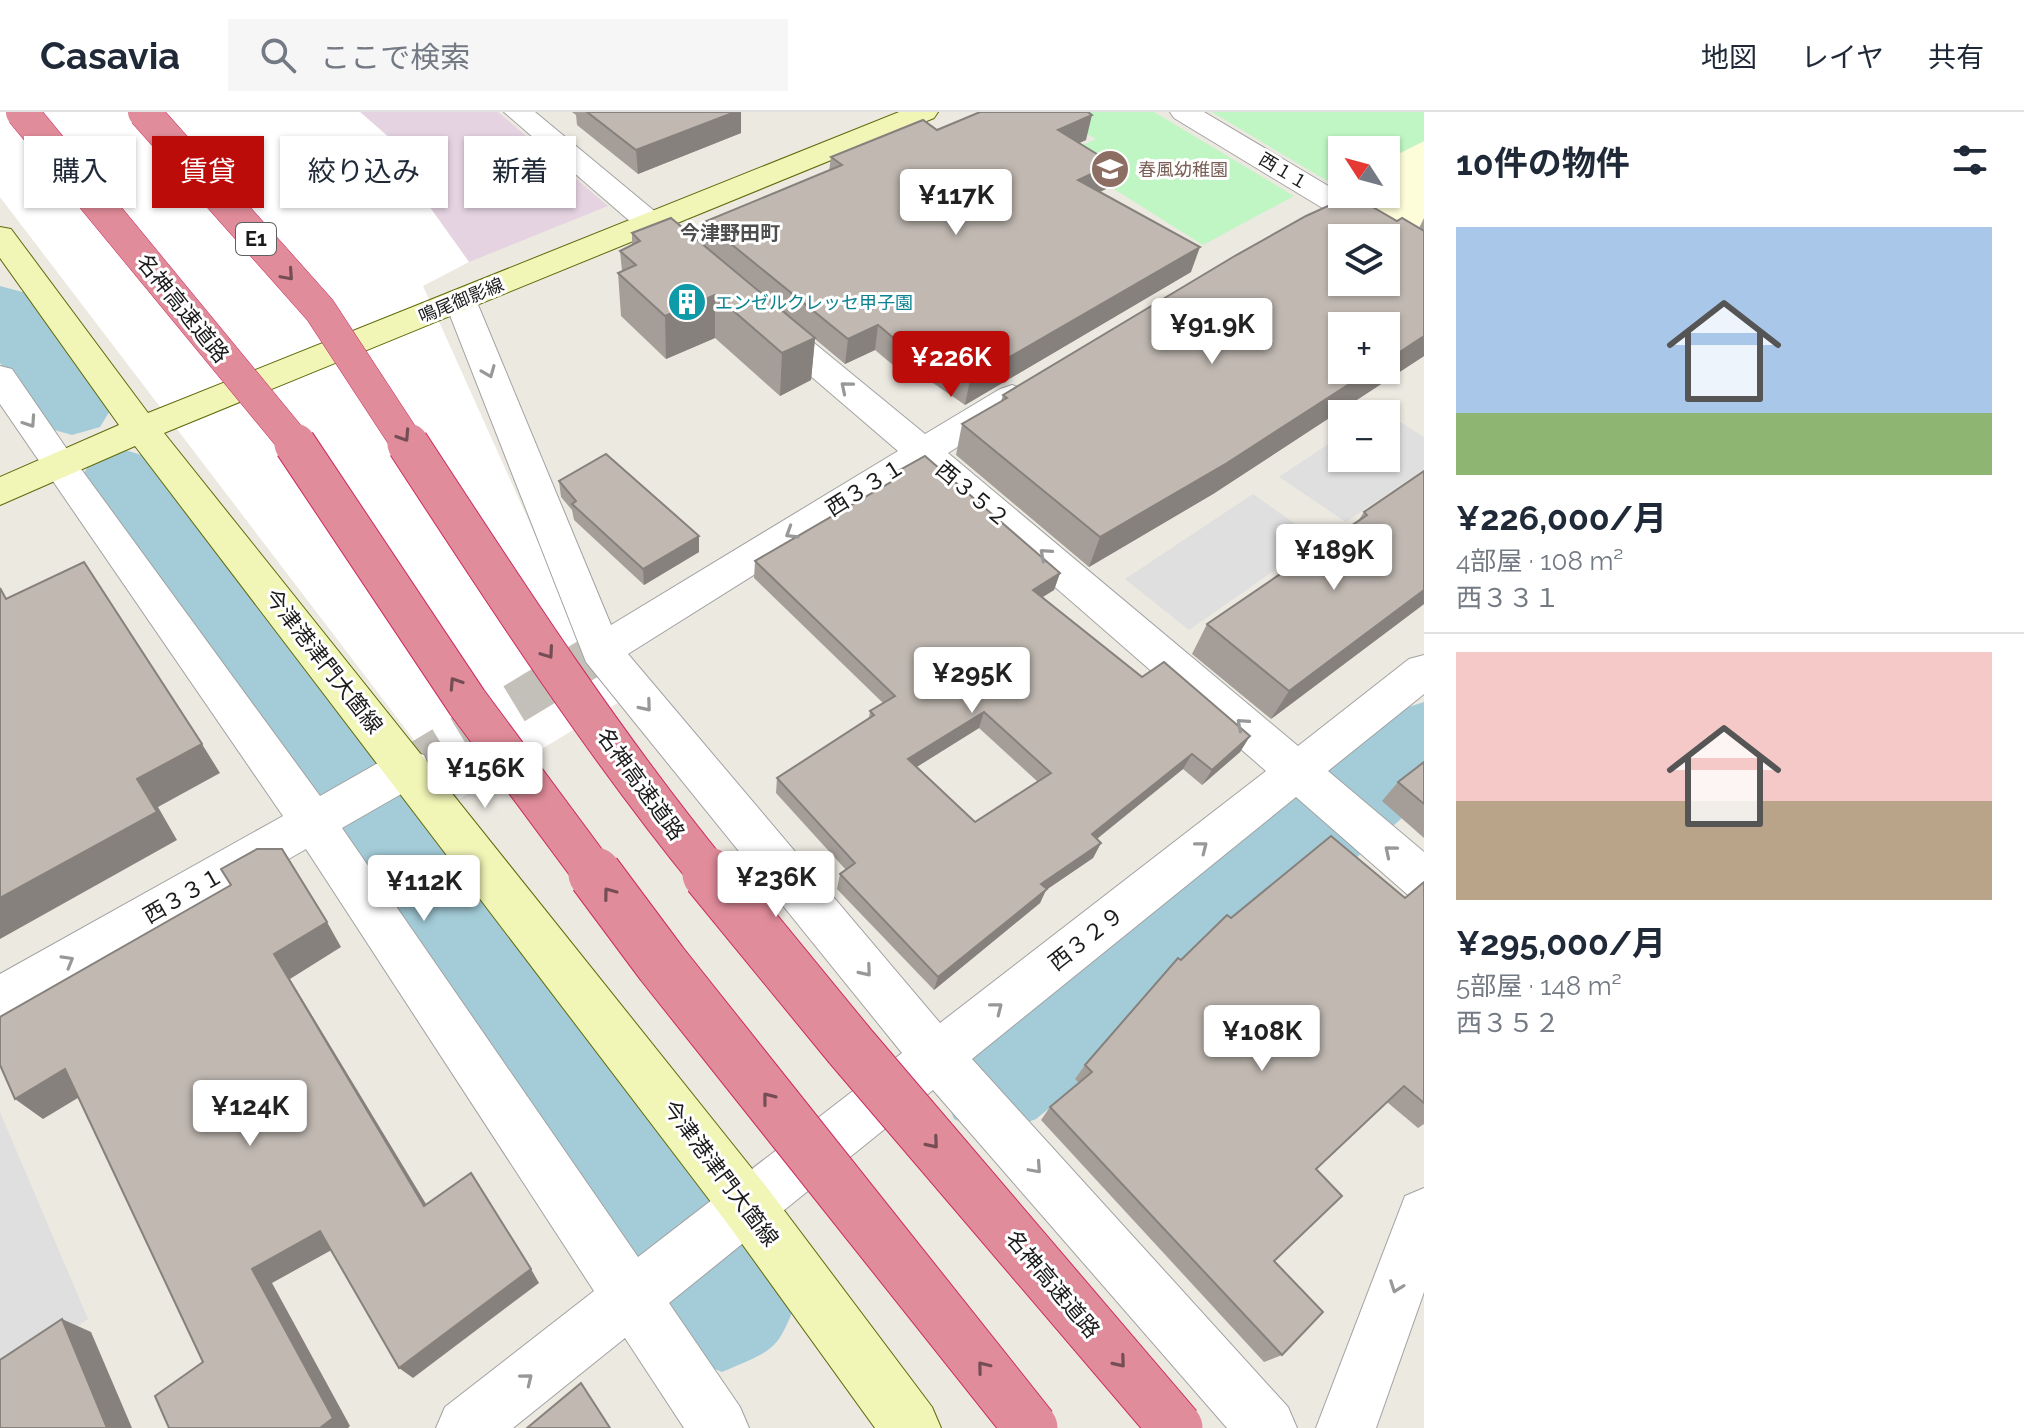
<!DOCTYPE html>
<html lang="ja">
<head>
<meta charset="utf-8">
<style>
	body { margin:0; font-family:Raleway,"Noto Sans JP",sans-serif; background:#f6f6f7; color:#1f2937; height:100vh; display:flex; flex-direction:column; font-size:30px; white-space:nowrap }
	* { box-sizing:border-box; margin:0 }
	p { font-size:26px; color:#747a83 }
	.icon { flex:none; width:44px; height:44px; fill:none; stroke:currentColor; stroke-width:2; stroke-linecap:round; stroke-linejoin:round }
	.map { position:relative; flex:1; overflow:hidden }
	.sheet { display:flex; flex-direction:column; background:#fff; width:600px }
	.sheet>* { flex:none }
	.guide { position:absolute; left:24px; top:24px; width:760px; height:72px; display:flex; gap:16px }
	.needle { width:52px; rotate:306deg }
	.tools { position:absolute; left:1328px; top:24px; display:grid; gap:16px }
	.tools a { display:grid; place-items:center; width:72px; height:72px; border-radius:0px; background:#fff; box-shadow:0 2px 6px #0004; font-size:40px }
	.price { position:absolute; translate:-50% -68px; padding:0 18px; border-radius:8px; background:#fff; color:#222; font-size:26px; line-height:52px; filter:drop-shadow(0 2px 4px #0008) }
	.price::after { content:''; position:absolute; left:50%; top:48px; width:24px; height:18px; margin-left:-12px; background:inherit; clip-path:polygon(0 0,100% 0,50% 100%) }
	.price.active { background:#bc0c0a; color:#fff }
	ul { padding:0; list-style:none }
	li { display:grid; align-content:center; gap:16px; height:424px; padding:0 32px }
	li+li { border-top:2px solid #e0e1e3 }
	li span { display:grid; place-items:center; height:248px; border-radius:0px; color:#555 }
	li>.icon { margin-inline-start:auto }
	span .icon { width:144px; height:144px; fill:#fffc; stroke-width:1 }
	li b { font-size:34px }
	h2 { display:flex; justify-content:space-between; align-items:center; height:96px; padding:0 32px; font-size:34px }
	.chip { padding:0 28px; border-radius:0px; background:#fff; box-shadow:0 2px 6px #0004; font-size:28px; line-height:72px }
	.chip.active { background:#bc0c0a; color:#fff }
	header { display:flex; align-items:center; gap:48px; box-sizing:border-box; height:112px; padding:0 40px; background:#fff; border-bottom:2px solid #e0e1e3 }
	header strong { font-size:38px }
	nav { display:flex; gap:44px; margin-inline-start:auto; font-size:28px }
	.search { width:560px; height:72px; background:#f6f6f7; display:flex; align-items:center; gap:20px; box-sizing:border-box; padding:0 28px; border-radius:0px; color:#747a83; font-size:30px }
	main { display:flex; flex:1; min-height:0 }
	.map>svg:first-child { display:block }
	.industrial { fill:#e5d3e2 }
	.education { fill:#fdfdd9 }
	.park { fill:#bff6c4 }
	.parking { fill:#dfdfdf }
	.pier { fill:#fff }
	.lines { fill:none; stroke-linecap:round; stroke-linejoin:round }
	.river { fill:#a3ccd8; fill-rule:evenodd }
	.street-tunnel { stroke:#c2c0b9; stroke-width:41; stroke-dasharray:41 21; stroke-linecap:butt }
	.street-casing { stroke:#a2a2a2; stroke-width:2 }
	.secondary-casing { stroke:#5f6a0a; stroke-width:2 }
	.street { fill:#fff; fill-rule:evenodd }
	.secondary { fill:#f1f5b6; fill-rule:evenodd }
	.highway-bridge-far2-casing { stroke:#cc2c61; stroke-width:33; stroke-linecap:butt }
	.highway-bridge-far1-casing { stroke:#cc2c61; stroke-width:43; stroke-linecap:butt }
	.highway-bridge-casing { stroke:#cc2c61; stroke-width:55; stroke-linecap:butt }
	.highway-bridge-far2 { stroke:#e18c9a; stroke-width:32 }
	.highway-bridge-far1 { stroke:#e18c9a; stroke-width:41 }
	.highway-bridge { stroke:#e18c9a; stroke-width:53 }
	.wall { fill:#a59e98; fill-rule:evenodd }
	.shaded-wall { fill:#86817c }
	.building { fill:#c0b8b1; stroke:#86817c; stroke-width:2; fill-rule:evenodd }
	.oneway { stroke:#744e54 }
	.oneway2 { stroke:#989898 }
	.labels { text-anchor:middle; dominant-baseline:central; stroke-width:6; stroke-linejoin:round; paint-order:stroke }
	.far-education-label { font-size:18px; fill:#785e54; stroke:#fff; text-anchor:start }
	.far-street-label { font-size:18px; fill:#1b1b1b; stroke:#fff }
	.far-culture-label { font-size:18px; fill:#0d838f; stroke:#fff; text-anchor:start }
	.far-neighbourhood-label { font-size:20px; font-weight:bold; fill:#4e4e4e; stroke:#fff }
	.shield { fill:#fff; stroke:#5f5f5f; stroke-width:2 }
	.shield-label { font-size:20px; font-weight:bold; fill:#1b1b1b }
	.street-label { font-size:22px; fill:#1b1b1b; stroke:#fff }
</style>
</head>
<body>
<header>
<strong>Casavia</strong>
<div class="search"><svg class="icon" aria-label="search" viewBox="0 0 24 24"><circle cx="10" cy="10" r="6"/><path d="M15 15l6 6"/></svg>ここで検索</div>
<nav><a>地図</a><a>レイヤ</a><a>共有</a></nav>
</header>
<main>
<div class="map">
<svg width="1424" height="1316" viewBox="0 0 1424 1316">
	<rect width="100%" height="100%" fill="#ece9e1"/>
	<path class="industrial" d="M360,0H498L608,94L469,150L401,55L415,48Z"/>
	<path class="education" d="M1424,29V126L1349,82H1386V48Z"/>
	<g class="park">
		<path d="M1047,0H1154L1294,84L1203,133L1060,43L1096,27Z"/>
		<path d="M1212,0H1424V29L1386,48V38H1342V69L1334,73Z"/>
	</g>
	<g class="parking">
		<path d="M1381,298L1424,325V357L1346,410L1279,365L1342,323V346H1386V302H1375Z"/>
		<path d="M1253,382L1318,428L1189,518L1125,467Z"/>
		<path d="M0,1000L88,1207L0,1266Z"/>
	</g>
	<path class="pier" d="M0,0H360L415,48L402,56L469,150L423,174L545,445L626,586L459,687L0,85Z"/>
	<g class="lines">
		<g class="river">
			<path d="M0,174L26,181L111,297L100,315L72,323L44,315L0,251Z"/>
			<path d="M122,337L151,346L747,1126L781,1139L799,1184C776,1240 778,1236 722,1260L677,1241L93,386L81,366L93,346Z"/>
			<path d="M1424,590V687L1334,765L1036,1007L995,1024L954,1007L938,968L954,929L1262,703L1390,601Z"/>
		</g>
		<path class="street-tunnel" d="M408,656L601,539"/>
		<g class="street-casing">
			<g id="street">
				<path d="M504,0H535L699,136L704,143L699,150L688,152L677,150Z"/>
				<path d="M1170,0H1204L1424,131V153L1413,151L1386,134V126H1372L1174,6Z"/>
				<path d="M460,178L472,181L476,188L611,513L898,339L756,217L751,210L756,203L768,200L780,203L925,322L1000,277L1012,273L1024,277L1029,285L1024,293L948,341L1298,634L1409,547L1424,543V582L1328,659L1424,740V789L1408,783L1296,685L972,947L1288,1295L1297,1316H1227L933,978L669,1191L740,1295L749,1316H684L625,1226L513,1316H436L445,1295L594,1179L306,737L18,904L0,911V862L283,704L0,292V254L12,257L73,346L320,684L392,643L408,638L424,643L430,656L424,669L342,716L638,1145L902,941L586,550L444,188L448,181ZM921,358L1266,659L940,911L628,542Z"/>
				<path d="M1424,1076V1180L1376,1316H1316L1405,1084Z"/>
			</g>
		</g>
		<g class="secondary-casing">
			<path id="secondary" d="M899,0H938L934,6L164,321L765,1073L932,1295L941,1316H875L727,1111L135,334L0,393V365L119,313L0,146V115L11,117L148,301Z"/>
		</g>
		<use href="#street" class="street"/>
		<use href="#secondary" class="secondary"/>
		<g class="highway-bridge-far2-casing">
			<g id="highway-bridge-far2">
				<path d="M22,0L297,334"/>
				<path d="M144,0L320,198L409,334"/>
			</g>
		</g>
		<g class="highway-bridge-far1-casing">
			<g id="highway-bridge-far1">
				<path d="M295,332L467,590L596,764"/>
				<path d="M408,332C504,479 600,628 711,764"/>
			</g>
		</g>
		<g class="highway-bridge-casing">
			<g id="highway-bridge">
				<path d="M595,762L662,852L1031,1316"/>
				<path d="M709,762L850,934L1176,1316"/>
			</g>
		</g>
		<use href="#highway-bridge-far2" class="highway-bridge-far2"/>
		<use href="#highway-bridge-far1" class="highway-bridge-far1"/>
		<use href="#highway-bridge" class="highway-bridge"/>
	</g>
	<g class="wall">
		<path d="M572,0H741V21L638,62L577,13L576,3Z"/>
		<path d="M937,18L1086,28L1079,31L1113,52L1106,77L1100,80L1191,160L965,293L901,249L893,253L875,238L845,252L815,227L811,268L780,284L715,226L666,247L621,204L618,161L622,159L620,139L632,133V121L704,133V110L829,59L831,45Z"/>
		<path d="M1424,106V244L1213,382L1089,455L956,343L962,312L1001,289L1003,283L1397,109L1419,116Z"/>
		<path d="M1424,359V492L1271,607L1192,542L1207,512L1358,409L1364,400Z"/>
		<path d="M891,363L1060,461L1054,478L1042,485L1142,565L1250,624L1240,640L1202,673L1183,657L1097,727L1101,731L1093,746L1046,778L1040,791L934,878L837,777L840,762L846,758L776,681L777,666L869,606L870,599L883,591L754,466L755,449L890,371ZM979,616L1038,670L975,710L916,655Z"/>
		<path d="M559,369L699,424V440L644,473L574,408L572,398L561,385Z"/>
		<path d="M1424,650V726L1382,689L1398,670Z"/>
		<path d="M1424,770V1012L1418,1016L1387,990L1316,1057L1274,1149L1282,1243L1264,1250L1041,1008L1050,995L1079,971L1075,967L1085,953L1181,848L1231,806L1405,786Z"/>
	</g>
	<g class="shaded-wall">
		<path d="M735,0H741V21L638,62L636,38Z"/>
		<path d="M1092,3L1086,28L1052,43L1058,18Z"/>
		<path d="M1113,52L1106,77L1071,93L1078,68Z"/>
		<path d="M1200,135L1191,160L965,293L970,268Z"/>
		<path d="M715,183V226L666,247L665,204Z"/>
		<path d="M878,213L875,238L845,252L848,227Z"/>
		<path d="M905,224L901,249L893,253L896,228Z"/>
		<path d="M1424,224V244L1213,382L1089,455L1100,425L1371,258H1386V249Z"/>
		<path d="M815,226L811,268L780,284L782,241Z"/>
		<path d="M699,424V440L644,473L643,457Z"/>
		<path d="M1060,461L1054,478L1027,495L1033,478Z"/>
		<path d="M1424,478V492L1271,607L1289,579Z"/>
		<path d="M984,600L979,616L904,663L908,647Z"/>
		<path d="M1250,624L1240,640L1202,673L1212,658Z"/>
		<path d="M202,632L220,661L158,695L177,728L0,827V786L137,667Z"/>
		<path d="M1192,642L1183,657L1084,737L1092,722Z"/>
		<path d="M1101,731L1093,746L1046,778L1040,791L934,878L938,865L1041,772Z"/>
		<path d="M327,810L341,835L290,867L437,1110L424,1094L274,842Z"/>
		<path d="M65,957L91,978L43,1007L15,987Z"/>
		<path d="M320,1119L337,1135L272,1171L350,1314L348,1316H320L252,1157Z"/>
		<path d="M531,1157L539,1171L413,1266L399,1256Z"/>
		<path d="M62,1207L91,1220L132,1316H107Z"/>
	</g>
	<g class="building">
		<path d="M587,0H735L636,38Z"/>
		<path d="M980,0H1088L1092,3L1058,18L1113,52L1078,68L1200,135L970,268L905,224L896,228L878,213L848,227L704,110L842,53L831,45L923,8L937,18Z"/>
		<path d="M1352,83L1397,109L1402,106L1424,119V224L1386,249V214H1342V258H1371L1227,351L1100,425L962,312L1007,286L1003,283L1233,145L1306,104ZM1342,126H1386V170H1342Z"/>
		<path d="M671,106L815,226L782,241L715,183L665,204L618,161L636,153L620,139L640,129L632,121Z"/>
		<path d="M606,342L699,424L643,457L572,392L576,389L559,369Z"/>
		<path d="M925,344L1060,461L1033,478L1142,565L1164,550L1250,624L1212,658L1192,642L1092,722L1101,731L1041,772L1047,777L938,865L840,762L855,751L777,666L874,603L870,599L895,584L755,449L896,367L891,363ZM984,600L1051,661L975,710L908,647Z"/>
		<path d="M1424,359V478L1289,579L1207,512L1367,403L1364,400Z"/>
		<path d="M84,450L202,632L137,667L157,700L0,786V476L6,487Z"/>
		<path d="M1424,650V692L1398,670Z"/>
		<path d="M1331,724L1405,786L1424,770V991L1404,974L1316,1057L1342,1084L1274,1149L1323,1200L1282,1243L1050,995L1092,960L1085,953L1178,846L1181,848L1227,803L1231,806Z"/>
		<path d="M257,737H282L327,810L274,842L424,1094L471,1061L531,1157L399,1256L320,1119L252,1157L333,1306L320,1316H169L155,1284L203,1250L65,957L15,987L0,953V905L231,773L221,757Z"/>
		<path d="M62,1207L107,1316H0V1248Z"/>
		<path d="M581,1271L610,1316H527Z"/>
	</g>
	<defs><path id="oneway-chevron" d="M-2-3.5L2.5 0L-2 3.5" fill="none" stroke-width="1.6" stroke-linecap="round" stroke-linejoin="round" transform="scale(2)"/></defs>
	<g class="oneway">
		<use href="#oneway-chevron" transform="translate(288 163) rotate(48)"/>
		<use href="#oneway-chevron" transform="translate(404 324) rotate(57)"/>
		<use href="#oneway-chevron" transform="translate(548 541) rotate(55)"/>
		<use href="#oneway-chevron" transform="translate(455 571) rotate(-123)"/>
		<use href="#oneway-chevron" transform="translate(609 781) rotate(-127)"/>
		<use href="#oneway-chevron" transform="translate(768 986) rotate(-128)"/>
		<use href="#oneway-chevron" transform="translate(933 1031) rotate(50)"/>
		<use href="#oneway-chevron" transform="translate(1120 1250) rotate(50)"/>
		<use href="#oneway-chevron" transform="translate(983 1255) rotate(-129)"/>
	</g>
	<g class="oneway2">
		<use href="#oneway-chevron" transform="translate(489 260) rotate(68)"/>
		<use href="#oneway-chevron" transform="translate(846 275) rotate(-140)"/>
		<use href="#oneway-chevron" transform="translate(30 310) rotate(56)"/>
		<use href="#oneway-chevron" transform="translate(791 421) rotate(148)"/>
		<use href="#oneway-chevron" transform="translate(1045 442) rotate(-139)"/>
		<use href="#oneway-chevron" transform="translate(646 594) rotate(50)"/>
		<use href="#oneway-chevron" transform="translate(1242 612) rotate(-139)"/>
		<use href="#oneway-chevron" transform="translate(1202 735) rotate(-38)"/>
		<use href="#oneway-chevron" transform="translate(1390 739) rotate(-140)"/>
		<use href="#oneway-chevron" transform="translate(68 849) rotate(-30)"/>
		<use href="#oneway-chevron" transform="translate(866 859) rotate(50)"/>
		<use href="#oneway-chevron" transform="translate(997 896) rotate(-38)"/>
		<use href="#oneway-chevron" transform="translate(1036 1056) rotate(48)"/>
		<use href="#oneway-chevron" transform="translate(1396 1175) rotate(110)"/>
		<use href="#oneway-chevron" transform="translate(527 1267) rotate(-39)"/>
	</g>
	<defs>
		<g id="school-disc" transform="scale(2)"><circle r="9.5" fill="#8d6e63" stroke="#fff"/><path d="M0-5L7-2L0 1L-7-2ZM-4 1L0 2.5L4 1V4Q0 6-4 4Z" fill="#fff"/></g>
		<g id="building-disc" transform="scale(2)"><circle r="9.5" fill="#0f9aa8" stroke="#fff"/><path d="M-4-6H4V6H1V3H-1V6H-4ZM-2.5-4.3h1.7v1.8h-1.7ZM.8-4.3h1.7v1.8H.8ZM-2.5-1h1.7V.8h-1.7ZM.8-1h1.7V.8H.8Z" fill="#fff"/></g>
	</defs>
	<g fill-rule="evenodd">
		<use href="#school-disc" x="1110" y="57"/>
		<use href="#building-disc" x="687" y="190"/>
	</g>
	<g class="labels">
		<g class="far-education-label">
			<text x="1138" y="57">春風幼稚園</text>
		</g>
		<g class="far-street-label">
			<text transform="translate(1284 59) rotate(31)">西１１</text>
			<text transform="translate(461 188) rotate(-22)">鳴尾御影線</text>
		</g>
		<g class="far-culture-label">
			<text x="715" y="190">エンゼルクレッセ甲子園</text>
		</g>
		<g class="far-neighbourhood-label">
			<text x="730" y="121">今津野田町</text>
		</g>
		<rect class="shield" x="236" y="111" width="40" height="32" rx="6"/>
		<g class="shield-label">
			<text x="256" y="127">E1</text>
		</g>
		<g class="street-label">
			<text transform="translate(183 196) rotate(51)">名神高速道路</text>
			<text transform="translate(865 375) rotate(-32)">西３３１</text>
			<text transform="translate(973 382) rotate(40)">西３５２</text>
			<text transform="translate(324 549) rotate(52)">今津港津門大箇線</text>
			<text transform="translate(641 672) rotate(54)">名神高速道路</text>
			<text transform="translate(183 783) rotate(-30)">西３３１</text>
			<text transform="translate(1086 826) rotate(-38)">西３２９</text>
			<text transform="translate(721 1061) rotate(53)">今津港津門大箇線</text>
			<text transform="translate(1053 1172) rotate(50)">名神高速道路</text>
		</g>
	</g>
</svg>
<div class="tools">
<a><svg class="needle" viewBox="-14 -14 28 28"><path d="M0-13l5 13h-10z" fill="#e53935"/><path d="M0 13l5-13h-10z" fill="#747a83"/></svg></a>
<a><svg class="icon" aria-label="layers" viewBox="0 0 24 24"><path d="M12 4l9 5-9 5-9-5zM3 14l9 5 9-5"/></svg></a>
<a>+</a>
<a>−</a>
</div>
<b class="price" style="left:956px;top:125px">¥117K</b>
<b class="price" style="left:1212px;top:254px">¥91.9K</b>
<b class="price active" style="left:951px;top:287px">¥226K</b>
<b class="price" style="left:1334px;top:480px">¥189K</b>
<b class="price" style="left:972px;top:603px">¥295K</b>
<b class="price" style="left:485px;top:698px">¥156K</b>
<b class="price" style="left:776px;top:807px">¥236K</b>
<b class="price" style="left:424px;top:811px">¥112K</b>
<b class="price" style="left:1262px;top:961px">¥108K</b>
<b class="price" style="left:250px;top:1036px">¥124K</b>
<div class="guide">
<a class="chip">購入</a>
<a class="chip active">賃貸</a>
<a class="chip">絞り込み</a>
<a class="chip">新着</a>
</div>
</div>
<section class="sheet">
<h2>10件の物件<svg class="icon" aria-label="filters" viewBox="0 0 24 24"><path d="M4 7h16M4 17h16"/><circle cx="9" cy="7" r="2"/><circle cx="15" cy="17" r="2"/></svg></h2>
<ul>
<li><span style="background:linear-gradient(#a9c7e8 75%,#8fb573 0)"><svg class="icon" aria-label="home" viewBox="0 0 24 24"><path d="M3 11l9-7 9 7M6 9v11h12V9"/></svg></span><div><b>¥226,000/月</b><p>4部屋 · 108 m²</p><p>西３３１</p></div></li>
<li><span style="background:linear-gradient(#f6c9c9 60%,#b9a48a 0)"><svg class="icon" aria-label="home" viewBox="0 0 24 24"><path d="M3 11l9-7 9 7M6 9v11h12V9"/></svg></span><div><b>¥295,000/月</b><p>5部屋 · 148 m²</p><p>西３５２</p></div></li>
</ul>
</section>
</main>
</body>
</html>
